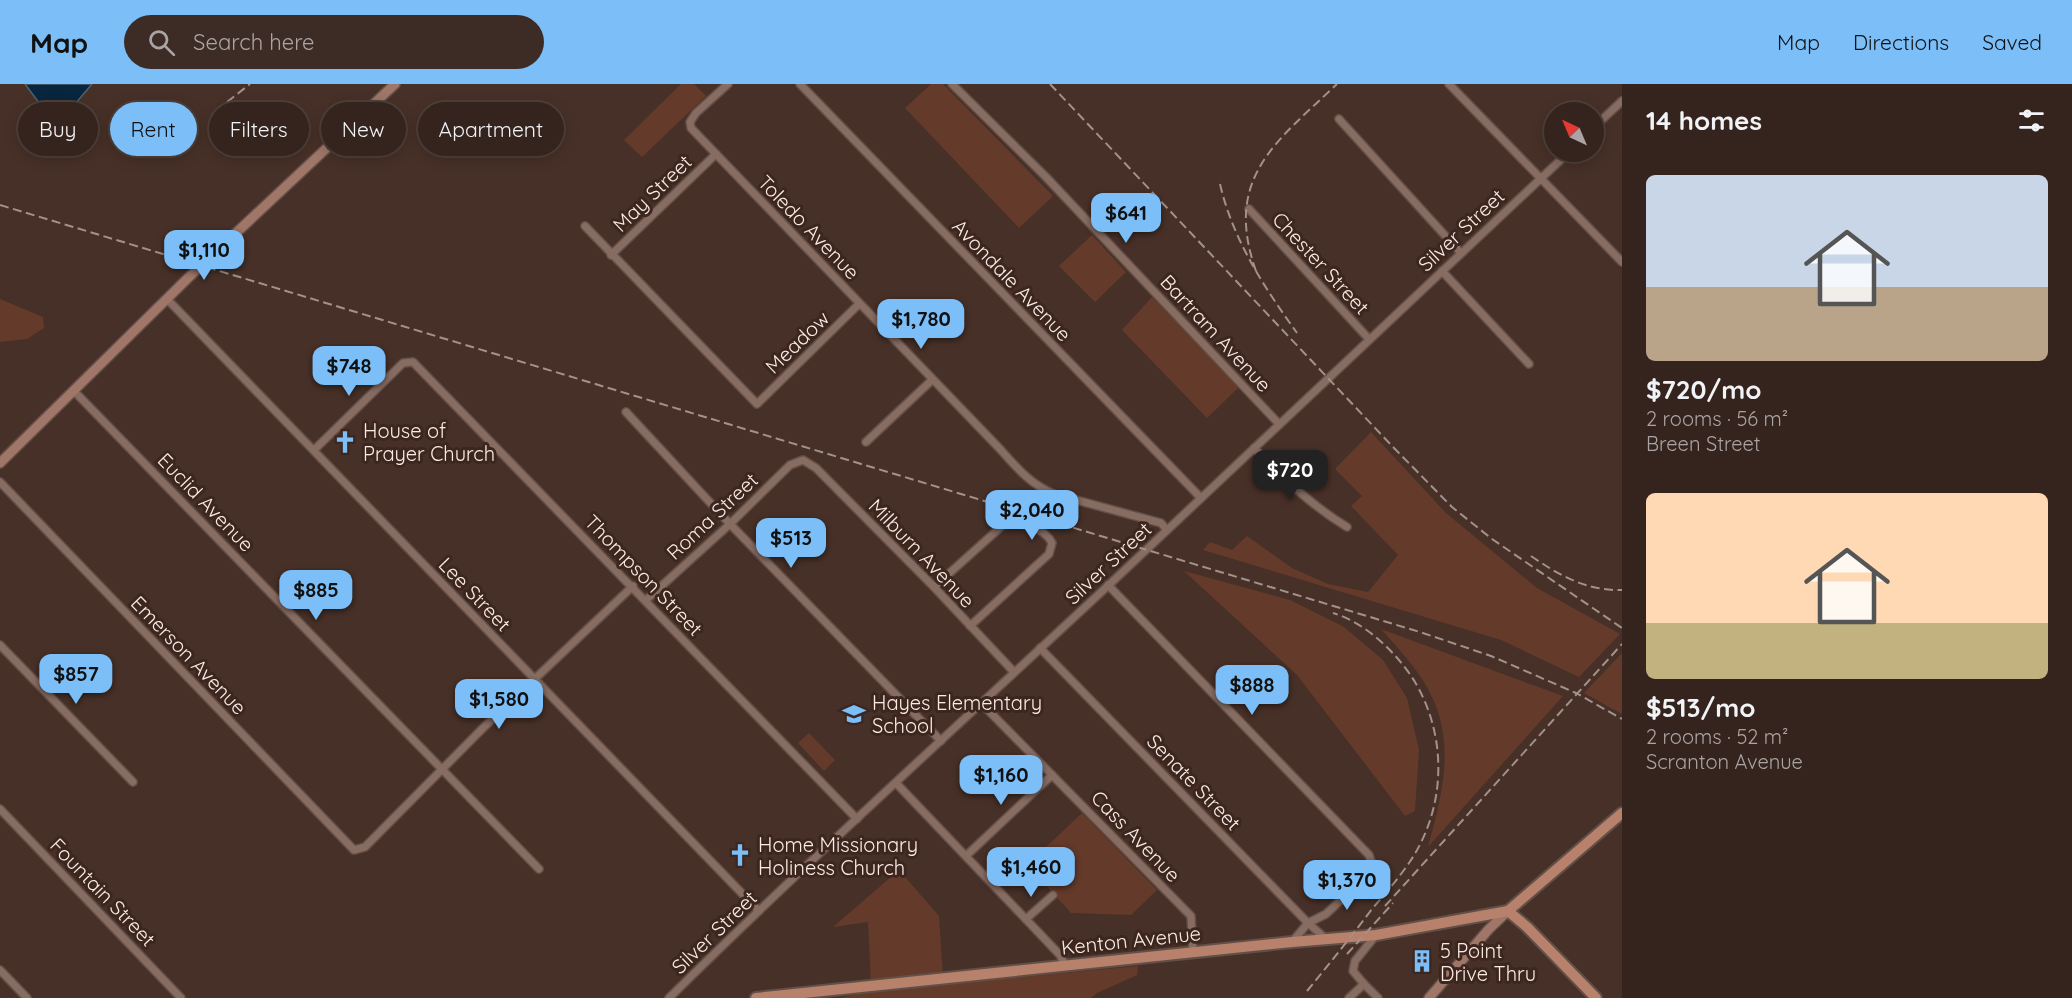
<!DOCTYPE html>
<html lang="en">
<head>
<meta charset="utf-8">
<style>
	body { margin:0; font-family:Quicksand,sans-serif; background:#3d2c26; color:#f1f3f6; height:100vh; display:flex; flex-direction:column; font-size:22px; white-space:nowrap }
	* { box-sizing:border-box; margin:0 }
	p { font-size:20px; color:#aaa4a4 }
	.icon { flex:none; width:33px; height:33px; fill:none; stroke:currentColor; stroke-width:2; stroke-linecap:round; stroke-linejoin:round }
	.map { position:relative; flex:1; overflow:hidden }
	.details { display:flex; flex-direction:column; background:#35241d; width:450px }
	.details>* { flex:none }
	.banner { position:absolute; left:18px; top:18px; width:570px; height:54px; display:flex; gap:12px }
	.needle { width:39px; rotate:316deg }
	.tools { position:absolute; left:1544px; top:18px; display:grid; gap:12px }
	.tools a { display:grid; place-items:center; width:60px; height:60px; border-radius:50%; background:#35241d; box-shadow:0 3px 15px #0003,0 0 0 2px #4f413b; font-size:30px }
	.price { position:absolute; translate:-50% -51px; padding:0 14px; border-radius:12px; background:#7bbef8; color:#111; font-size:20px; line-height:39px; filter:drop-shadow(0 2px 3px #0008) }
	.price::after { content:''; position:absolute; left:50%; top:36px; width:18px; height:14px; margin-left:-9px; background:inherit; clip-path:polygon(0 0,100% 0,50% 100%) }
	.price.active { background:#222; color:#fff }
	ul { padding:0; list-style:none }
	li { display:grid; align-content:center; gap:12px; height:318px; padding:0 24px }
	li span { display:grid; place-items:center; height:186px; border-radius:9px; color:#555 }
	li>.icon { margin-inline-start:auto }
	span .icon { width:108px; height:108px; fill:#fffc; stroke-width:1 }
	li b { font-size:26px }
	h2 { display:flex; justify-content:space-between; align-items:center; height:72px; padding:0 24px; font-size:26px }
	.pill { padding:0 21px; border-radius:27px; background:#35241d; box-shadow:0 3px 15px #0003,0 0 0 2px #4f413b; font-size:21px; line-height:54px }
	.pill.active { background:#7bbef8; color:#111 }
	header { display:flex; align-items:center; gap:36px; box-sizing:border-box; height:84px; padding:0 30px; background:#7bbef8; color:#111 }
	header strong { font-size:28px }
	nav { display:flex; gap:33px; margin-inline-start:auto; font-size:21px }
	.search { width:420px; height:54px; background:#3d2c26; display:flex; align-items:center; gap:15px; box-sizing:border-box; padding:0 21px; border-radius:33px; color:#aaa4a4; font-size:22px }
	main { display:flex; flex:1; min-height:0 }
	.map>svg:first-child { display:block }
	.green { fill:#643a2a }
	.water { fill:#08263d; stroke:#51616f; stroke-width:1.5 }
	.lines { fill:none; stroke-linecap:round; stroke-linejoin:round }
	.street-casing { stroke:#624f47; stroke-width:10 }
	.secondary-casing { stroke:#624f47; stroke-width:12 }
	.primary-casing { stroke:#624f47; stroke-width:14 }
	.street { stroke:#876c62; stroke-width:7 }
	.secondary { stroke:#9f7667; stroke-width:9 }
	.primary { stroke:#b7816c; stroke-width:10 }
	.rail { stroke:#a49189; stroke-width:2; stroke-dasharray:9 4.5; stroke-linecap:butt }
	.labels { text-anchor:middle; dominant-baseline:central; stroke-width:6; stroke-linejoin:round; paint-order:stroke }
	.street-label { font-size:20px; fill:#faebe5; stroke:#3c261e }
	.poi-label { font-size:20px; fill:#faebe5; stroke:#3c261e; text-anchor:start }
</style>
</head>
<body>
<header>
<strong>Map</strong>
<div class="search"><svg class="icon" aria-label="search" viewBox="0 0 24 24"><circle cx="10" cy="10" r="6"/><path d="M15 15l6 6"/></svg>Search here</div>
<nav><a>Map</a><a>Directions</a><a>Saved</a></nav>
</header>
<main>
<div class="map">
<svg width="1622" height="914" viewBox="0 0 1622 914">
	<rect width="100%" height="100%" fill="#473027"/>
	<g class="green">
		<path d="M681,0H694L706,12L642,73L624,56Z"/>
		<path d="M931,0H943L1053,112L1019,144L905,24Z"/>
		<path d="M1092,151L1126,188L1095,218L1059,182Z"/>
		<path d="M1152,213L1239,303L1207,334L1122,246Z"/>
		<path d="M0,215L43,233L44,244L27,255L0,258Z"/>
		<path d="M1371,348L1446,429L1537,504L1620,550L1579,593L1501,556L1203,466L1210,458L1232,466L1247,452L1292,484L1328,500L1368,508L1398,471L1351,422L1362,412L1335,385Z"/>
		<path d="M1184,487L1290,516L1344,543L1383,576L1407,614L1419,666L1415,727L1405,732L1297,591Z"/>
		<path d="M1381,545L1563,612L1428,763C1444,704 1458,650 1422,595C1410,577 1395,561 1381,545Z"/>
		<path d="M1622,569V630L1584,609Z"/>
		<path d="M809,649L835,676L824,687L798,659Z"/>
		<path d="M1082,729L1157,806L1131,831L1071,829L1027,781Z"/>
		<path d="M899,786L939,832L943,892L871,899L868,838L833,843Z"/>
		<path d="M1138,882L1137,891L1097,909L1091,914H839L872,907Z"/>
	</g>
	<path class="water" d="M25,0H92L58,40L54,39Z"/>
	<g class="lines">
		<g class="street-casing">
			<g id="street">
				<path d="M728,0L696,29L690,38L691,44L1000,365C1017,384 1030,400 1054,410L1161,439L1167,446"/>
				<path d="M800,0L1201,414"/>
				<path d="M952,0L1046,93L1279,340"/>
				<path d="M1449,0L1622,178"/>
				<path d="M1339,35L1461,169"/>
				<path d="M1593,44L1622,17"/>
				<path d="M1249,125L1369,255"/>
				<path d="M585,142L757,320L859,220"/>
				<path d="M611,171L716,70"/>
				<path d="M1442,187L1529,280"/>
				<path d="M168,216L759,827"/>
				<path d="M74,307L539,785"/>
				<path d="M626,328L730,440L941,657"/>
				<path d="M866,358L932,296"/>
				<path d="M1254,364C1283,394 1312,422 1347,443"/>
				<path d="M314,366L403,279L413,278L857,735"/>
				<path d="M0,398L354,766L365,763L485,642L633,502"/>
				<path d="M1108,501L1369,771L1371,777L1369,785L1361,797L1326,830L1308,839L1292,858"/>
				<path d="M934,503L1003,441C1019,437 1044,443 1052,459L1049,470L970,542"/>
				<path d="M646,516L730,440L790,381L803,376L816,384L934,503L1014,588"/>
				<path d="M0,561L133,698"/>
				<path d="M1040,564L1308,839L1326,855"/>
				<path d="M981,619L1191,832L1193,869"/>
				<path d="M896,699L1060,871L1065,881"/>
				<path d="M0,725L181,914"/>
				<path d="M967,771L1052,691"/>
				<path d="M1026,835L1053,811"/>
				<path d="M0,886L27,914"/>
				<path d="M1364,900L1378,914"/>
				<path d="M669,914C813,772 964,636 1112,498C1265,355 1416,210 1569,68"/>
				<path d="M1349,914L1364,900L1353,887L1355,877L1376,851"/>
			</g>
		</g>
		<g class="secondary-casing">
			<g id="secondary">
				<path d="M0,379L189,193L395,0"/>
				<path d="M1429,914L1489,845L1508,827"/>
			</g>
		</g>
		<g class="primary-casing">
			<g id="primary">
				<path d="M1508,827L1622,729"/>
				<path d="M1508,827L1527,843L1596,914"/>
				<path d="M756,914L1292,858L1376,851L1508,827"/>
			</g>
		</g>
		<use href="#street" class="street"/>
		<use href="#secondary" class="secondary"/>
		<use href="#primary" class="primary"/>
		<g class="rail">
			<path d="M1050,0L1393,363L1452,423L1492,455L1622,544"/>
			<path d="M227,18L250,0"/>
			<path d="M1220,100C1233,156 1264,203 1297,249"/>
			<path d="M0,121L1420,548L1491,572L1576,609L1622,635"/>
			<path d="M1256,187C1223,94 1276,58 1337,0"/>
			<path d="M1531,472C1559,491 1586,507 1622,506"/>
			<path d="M1385,822L1622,560"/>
			<path d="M1347,870L1393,819"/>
			<path d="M1307,907C1329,880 1351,853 1372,825C1385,810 1398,795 1409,779C1446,725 1448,654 1415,598C1397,569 1366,539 1333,529"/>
		</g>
	</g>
	<defs>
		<g id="church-bare" transform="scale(1.8)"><path d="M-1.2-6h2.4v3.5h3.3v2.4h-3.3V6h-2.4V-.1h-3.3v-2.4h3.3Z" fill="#7bbef8" stroke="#3c261e" stroke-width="2.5" paint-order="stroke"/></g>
		<g id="school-bare" transform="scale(1.8)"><path d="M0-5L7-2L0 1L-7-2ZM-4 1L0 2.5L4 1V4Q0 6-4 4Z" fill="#7bbef8" stroke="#3c261e" stroke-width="2.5" paint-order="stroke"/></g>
		<g id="building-bare" transform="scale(1.8)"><path d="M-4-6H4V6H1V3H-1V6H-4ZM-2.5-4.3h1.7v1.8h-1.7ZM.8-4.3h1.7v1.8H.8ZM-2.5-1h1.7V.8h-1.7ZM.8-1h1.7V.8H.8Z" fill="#7bbef8" stroke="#3c261e" stroke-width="2.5" paint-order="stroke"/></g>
	</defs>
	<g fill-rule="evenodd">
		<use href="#church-bare" x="345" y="358"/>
		<use href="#school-bare" x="854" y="630"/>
		<use href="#church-bare" x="740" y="771"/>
		<use href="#building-bare" x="1422" y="877"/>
	</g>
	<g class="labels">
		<g class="street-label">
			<text transform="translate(652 109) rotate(-44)">May Street</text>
			<text transform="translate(809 143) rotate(46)">Toledo Avenue</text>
			<text transform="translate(1461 146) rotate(-43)">Silver Street</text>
			<text transform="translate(1321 179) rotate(47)">Chester Street</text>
			<text transform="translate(1012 196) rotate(46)">Avondale Avenue</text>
			<text transform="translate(1216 249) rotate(47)">Bartram Avenue</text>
			<text transform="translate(797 258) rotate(-44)">Meadow</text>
			<text transform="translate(206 418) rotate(46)">Euclid Avenue</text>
			<text transform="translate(712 432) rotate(-43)">Roma Street</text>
			<text transform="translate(922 469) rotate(46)">Milburn Avenue</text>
			<text transform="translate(1108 479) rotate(-43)">Silver Street</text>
			<text transform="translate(644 491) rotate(46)">Thompson Street</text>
			<text transform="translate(475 510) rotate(46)">Lee Street</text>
			<text transform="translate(189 571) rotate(46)">Emerson Avenue</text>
			<text transform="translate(1194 698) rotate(46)">Senate Street</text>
			<text transform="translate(1136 752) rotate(46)">Cass Avenue</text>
			<text transform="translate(103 808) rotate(46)">Fountain Street</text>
			<text transform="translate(714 848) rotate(-44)">Silver Street</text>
			<text transform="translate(1131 856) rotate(-6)">Kenton Avenue</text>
		</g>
		<g class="poi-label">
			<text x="363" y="346">House of<tspan x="363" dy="23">Prayer Church</tspan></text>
			<text x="872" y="618">Hayes Elementary<tspan x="872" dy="23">School</tspan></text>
			<text x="758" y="760">Home Missionary<tspan x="758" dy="23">Holiness Church</tspan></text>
			<text x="1440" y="866">5 Point<tspan x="1440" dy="23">Drive Thru</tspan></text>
		</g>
	</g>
</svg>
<div class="tools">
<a><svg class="needle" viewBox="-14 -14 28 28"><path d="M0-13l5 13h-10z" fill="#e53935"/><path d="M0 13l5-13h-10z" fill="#aaa4a4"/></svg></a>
</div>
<b class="price" style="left:1126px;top:160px">$641</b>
<b class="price" style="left:204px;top:197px">$1,110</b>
<b class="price" style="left:921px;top:266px">$1,780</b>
<b class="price" style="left:349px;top:313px">$748</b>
<b class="price active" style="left:1290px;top:417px">$720</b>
<b class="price" style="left:1032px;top:457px">$2,040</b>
<b class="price" style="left:791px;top:485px">$513</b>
<b class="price" style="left:316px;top:537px">$885</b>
<b class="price" style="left:76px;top:621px">$857</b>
<b class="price" style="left:1252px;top:632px">$888</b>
<b class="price" style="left:499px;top:646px">$1,580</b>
<b class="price" style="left:1001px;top:722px">$1,160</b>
<b class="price" style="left:1031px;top:814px">$1,460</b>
<b class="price" style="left:1347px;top:827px">$1,370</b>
<div class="banner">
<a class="pill">Buy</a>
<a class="pill active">Rent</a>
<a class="pill">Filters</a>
<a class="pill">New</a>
<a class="pill">Apartment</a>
</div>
</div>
<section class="details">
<h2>14 homes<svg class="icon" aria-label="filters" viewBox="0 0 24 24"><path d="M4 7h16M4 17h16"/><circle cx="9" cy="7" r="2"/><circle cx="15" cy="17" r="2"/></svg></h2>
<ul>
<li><span style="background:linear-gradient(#c9d6e8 60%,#b9a48a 0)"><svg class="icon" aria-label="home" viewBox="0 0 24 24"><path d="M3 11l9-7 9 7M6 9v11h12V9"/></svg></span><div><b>$720/mo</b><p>2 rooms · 56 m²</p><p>Breen Street</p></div></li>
<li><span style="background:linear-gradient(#ffd9b3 70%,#c2b280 0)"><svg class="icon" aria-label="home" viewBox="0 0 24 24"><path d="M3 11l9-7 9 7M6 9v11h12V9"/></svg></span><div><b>$513/mo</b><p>2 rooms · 52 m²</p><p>Scranton Avenue</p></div></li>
</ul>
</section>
</main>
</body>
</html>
